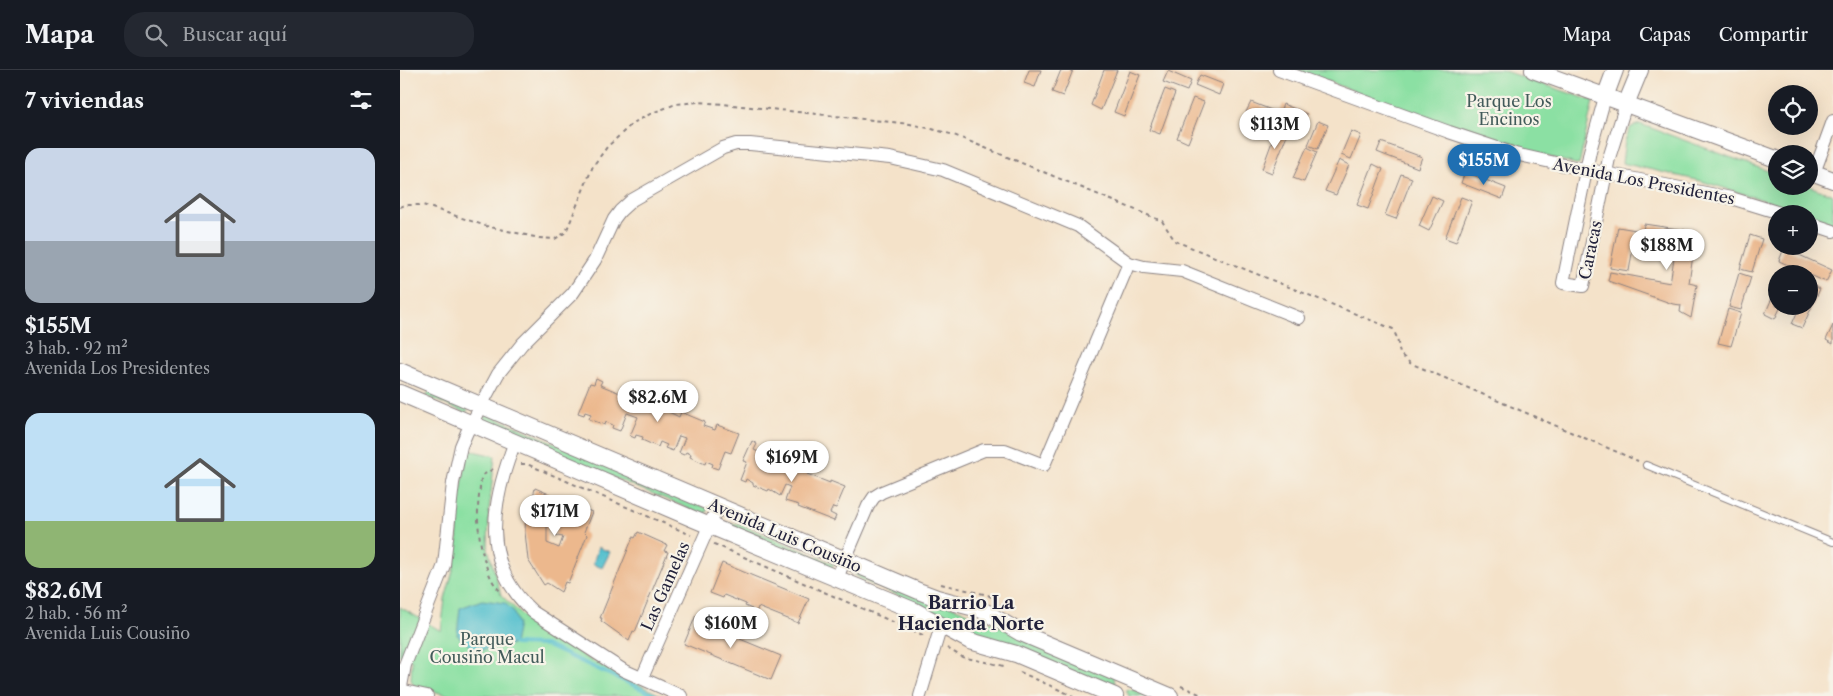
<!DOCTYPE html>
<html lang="es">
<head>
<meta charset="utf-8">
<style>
	body { margin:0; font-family:"Libre Caslon Text",serif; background:#242831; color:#f1f3f6; height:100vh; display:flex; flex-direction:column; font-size:19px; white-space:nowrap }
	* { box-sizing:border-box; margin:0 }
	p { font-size:16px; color:#9ea1a6 }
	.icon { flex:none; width:28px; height:28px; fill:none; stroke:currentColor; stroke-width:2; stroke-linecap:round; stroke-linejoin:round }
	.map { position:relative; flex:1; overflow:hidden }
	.details { display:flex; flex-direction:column; background:#171b24; width:400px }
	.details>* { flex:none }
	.controls { position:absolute; left:1368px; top:15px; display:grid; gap:10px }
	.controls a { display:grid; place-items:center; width:50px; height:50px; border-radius:50%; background:#171b24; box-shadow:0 5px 20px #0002; font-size:25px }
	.price { position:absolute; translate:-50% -42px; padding:0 11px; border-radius:18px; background:#fff; color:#222; font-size:16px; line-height:32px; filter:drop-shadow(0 1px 2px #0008) }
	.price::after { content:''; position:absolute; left:50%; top:30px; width:15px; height:11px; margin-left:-8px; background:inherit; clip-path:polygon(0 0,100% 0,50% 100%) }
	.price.selected { background:#1f6fb2; color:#fff }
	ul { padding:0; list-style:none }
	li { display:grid; align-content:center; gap:10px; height:265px; padding:0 25px }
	li span { display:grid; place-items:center; height:155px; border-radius:15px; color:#555 }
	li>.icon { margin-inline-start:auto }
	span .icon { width:90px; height:90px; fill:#fffc; stroke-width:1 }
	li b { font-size:21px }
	h2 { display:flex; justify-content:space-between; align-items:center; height:60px; padding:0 25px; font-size:21px }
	header { display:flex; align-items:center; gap:30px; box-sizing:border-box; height:70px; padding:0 25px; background:#171b24; border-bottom:1px solid #363941 }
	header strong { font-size:24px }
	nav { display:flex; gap:28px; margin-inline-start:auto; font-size:18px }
	.search { width:350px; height:45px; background:#242831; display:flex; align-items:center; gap:12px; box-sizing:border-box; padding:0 18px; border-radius:20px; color:#9ea1a6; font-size:19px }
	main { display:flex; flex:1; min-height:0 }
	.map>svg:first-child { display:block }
	.green { fill:#8be0a3; stroke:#56816f }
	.water { fill:#54c0ce; stroke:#3b7184 }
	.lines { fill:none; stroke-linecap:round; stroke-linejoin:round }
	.stream { stroke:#54c0ce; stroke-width:4 }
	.building { fill:#ecb88d; fill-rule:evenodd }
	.service-casing { stroke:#8b8282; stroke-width:8 }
	.minor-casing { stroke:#8b8282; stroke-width:14 }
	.tertiary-casing { stroke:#8b8282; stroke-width:18 }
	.path { stroke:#8b8282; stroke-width:2; stroke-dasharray:4 4; stroke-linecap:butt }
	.service { stroke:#fff; stroke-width:6 }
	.minor { stroke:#fff; stroke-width:12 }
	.tertiary { stroke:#fff; stroke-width:16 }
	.labels { text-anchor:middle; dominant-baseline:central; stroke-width:4.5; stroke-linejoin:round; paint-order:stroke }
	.park-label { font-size:16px; fill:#425b5a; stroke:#f7f3e8 }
	.street-label { font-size:16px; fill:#22223b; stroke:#f7f3e8 }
	.neighbourhood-label { font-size:18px; font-weight:bold; fill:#22223b; stroke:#f7f3e8 }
</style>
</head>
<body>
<header>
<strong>Mapa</strong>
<div class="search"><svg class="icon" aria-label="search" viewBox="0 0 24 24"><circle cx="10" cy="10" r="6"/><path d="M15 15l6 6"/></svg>Buscar aquí</div>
<nav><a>Mapa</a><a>Capas</a><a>Compartir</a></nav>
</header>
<main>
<section class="details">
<h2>7 viviendas<svg class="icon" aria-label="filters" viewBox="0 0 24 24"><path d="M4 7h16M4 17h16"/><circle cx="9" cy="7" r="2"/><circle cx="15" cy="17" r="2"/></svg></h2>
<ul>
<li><span style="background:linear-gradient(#c9d6e8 60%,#9aa5b1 0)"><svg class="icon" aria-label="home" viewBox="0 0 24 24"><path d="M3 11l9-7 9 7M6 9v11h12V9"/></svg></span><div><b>$155M</b><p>3 hab. · 92 m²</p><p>Avenida Los Presidentes</p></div></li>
<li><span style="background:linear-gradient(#bfe0f5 70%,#8fb573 0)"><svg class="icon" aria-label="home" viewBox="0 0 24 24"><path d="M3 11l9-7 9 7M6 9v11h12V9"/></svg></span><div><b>$82.6M</b><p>2 hab. · 56 m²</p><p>Avenida Luis Cousiño</p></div></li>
</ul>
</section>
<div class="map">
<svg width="1433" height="626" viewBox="0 0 1433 626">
	<rect width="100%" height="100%" fill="#f7f3e8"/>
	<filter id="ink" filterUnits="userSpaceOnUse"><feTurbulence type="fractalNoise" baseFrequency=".02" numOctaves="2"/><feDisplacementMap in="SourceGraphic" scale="10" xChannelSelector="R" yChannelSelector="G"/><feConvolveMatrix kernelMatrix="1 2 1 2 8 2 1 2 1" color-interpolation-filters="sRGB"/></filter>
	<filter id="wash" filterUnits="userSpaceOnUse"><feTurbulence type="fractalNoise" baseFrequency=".0096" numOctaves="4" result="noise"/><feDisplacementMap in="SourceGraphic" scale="20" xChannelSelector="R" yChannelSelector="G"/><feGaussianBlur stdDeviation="1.12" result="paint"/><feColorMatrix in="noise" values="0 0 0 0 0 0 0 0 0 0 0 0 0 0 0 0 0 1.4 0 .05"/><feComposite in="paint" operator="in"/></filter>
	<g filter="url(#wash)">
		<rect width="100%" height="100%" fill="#f4e2c9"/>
		<g class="green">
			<path d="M896,0H1101L1193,31L1179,95L1098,73Z"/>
			<path d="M1240,54L1376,104V116H1409L1433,125V154L1409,145V144L1301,111L1222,93L1225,71L1231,57Z"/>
			<path d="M30,321L68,336L67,342L66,343L26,326Z"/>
			<path d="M87,344L307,438V442L304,445L84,354L83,348Z"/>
			<path d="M68,380L95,386L89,440L88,479L101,525L124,547L185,587L262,626H53L15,617L11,610L12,591L0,585V537L41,561L45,529L54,497L57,475L59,432Z"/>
			<path d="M322,452L324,453L340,454L434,494L429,500L319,454Z"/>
			<path d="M449,500L561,540L713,605L715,613L708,616L564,562L515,533L462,510Z"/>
			<path d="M727,619L748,623L755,626H729L726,620Z"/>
		</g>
		<g class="water">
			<path d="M198,477L210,482L202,498L193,494Z"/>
			<path d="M82,530L105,533L113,541L118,554L114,574L75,581L57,565L60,538Z"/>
		</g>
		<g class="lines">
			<path class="stream" d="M114,574L145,575L257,626"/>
		</g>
		<g id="blocks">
			<g class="building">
				<path d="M629,0H641L635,17L624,13Z"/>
				<path d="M661,0H673L663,26L652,22Z"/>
				<path d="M704,0H717L701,40L691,35Z"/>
				<path d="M730,1L740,5L724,46L714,42Z"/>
				<path d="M768,1L791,11L787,21L763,12Z"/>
				<path d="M800,5L823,14L819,25L795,15Z"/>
				<path d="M765,19L775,23L760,64L749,60Z"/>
				<path d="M793,28L804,32L788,73L777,68Z"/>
				<path d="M851,32L874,41L870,52L846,42Z"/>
				<path d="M883,34L907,44L902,55L879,45Z"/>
				<path d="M918,51L928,55L918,79L908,75Z"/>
				<path d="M877,58L888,62L872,103L862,99Z"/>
				<path d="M951,61L961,65L951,89L941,85Z"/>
				<path d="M981,72L1022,87L1018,98L977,82Z"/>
				<path d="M907,77L917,82L904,112L893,108Z"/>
				<path d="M939,90L949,95L936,125L925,121Z"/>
				<path d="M973,94L983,99L968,139L957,135Z"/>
				<path d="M1065,102L1106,118L1102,129L1061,113Z"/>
				<path d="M1001,104L1012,108L996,149L985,145Z"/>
				<path d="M1032,126L1043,131L1029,161L1019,156Z"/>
				<path d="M1061,127L1072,131L1056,172L1045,168Z"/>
				<path d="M1244,154L1285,160L1283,169L1295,171L1289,213L1297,215L1291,248L1280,242L1281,235L1273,234L1208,211L1210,202L1270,213L1276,176L1242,171Z"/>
				<path d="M1218,157L1236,160L1229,201L1210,198Z"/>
				<path d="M1350,165L1362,169L1352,202L1340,199Z"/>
				<path d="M1384,178L1432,200L1426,212L1379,191Z"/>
				<path d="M1339,203L1351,207L1341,240L1329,237Z"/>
				<path d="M1410,214L1420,219L1402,258L1392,254L1400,236H1409Z"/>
				<path d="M1376,219V236H1381L1375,249L1365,244Z"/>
				<path d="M1328,239L1341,243L1331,276L1318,273Z"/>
				<path d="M1433,255V274L1426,270Z"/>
				<path d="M196,308L202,311L200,315L220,323L222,316L248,326L246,331L259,336L261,333L271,337L269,342L279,347L281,342L305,352L303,356L315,360L317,355L339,363L331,383L325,381L318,399L312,397L313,394L306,391L305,394L290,387L291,384L286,382L284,385L279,383L285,368L279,366L273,381L265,378L267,375L260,372L258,377L242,370L243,367L236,365L235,368L230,366L238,347L227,343L220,361L212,358L213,355L206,352L205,355L189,349L191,344L185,342L184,345L178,343L190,313L194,314Z"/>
				<path d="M352,371L357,374L354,380L365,385L367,381L377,386L375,389L382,392L385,386L392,389L390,395L401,400L402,396L409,399L407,404L430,413V411L445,417L436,438L433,437L430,443L436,446L434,451L398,437L399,435L385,431L390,417L385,415L380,426L369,419L368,421L353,415V413L346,409L345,412L340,410L347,392L343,391Z"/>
				<path d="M135,418L192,442L184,462L187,465L168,513L165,512L161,522L147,513L144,515L128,490L125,462L126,439L130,440ZM147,445L160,451L155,464L157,466L163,467L159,478L147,473Z"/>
				<path d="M238,462L267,475L264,481L268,482L235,562L233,561L229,571L201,551L202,548H200L233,467L235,468Z"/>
				<path d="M322,493L409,529L398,553L358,537L356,543L352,541V539L345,536L346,534L324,525L323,528L310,523Z"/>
				<path d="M296,545L309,551L308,554L330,563L331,561L338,564L339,562L343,563L340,569L381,586L371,610L284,574Z"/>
			</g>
		</g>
	</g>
	<g filter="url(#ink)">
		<use href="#blocks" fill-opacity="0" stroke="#8b8282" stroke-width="1"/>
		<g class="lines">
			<g class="service-casing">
				<path id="service" d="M1246,395L1433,472"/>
			</g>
			<g class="minor-casing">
				<g id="minor">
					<path d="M879,0L1049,62L1115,84L1164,95L1331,128L1383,144"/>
					<path d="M1205,27L1190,81L1163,213L1183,216L1209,88L1226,34"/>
					<path d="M1414,103L1433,51"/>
					<path d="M1409,153L1433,161"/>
					<path d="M115,372C91,433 80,494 133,542L223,600L281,626"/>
					<path d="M437,508L468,436L474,427L482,422L584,380H605L644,395L729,193"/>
					<path d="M242,608L318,436"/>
					<path d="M0,620L27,626"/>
					<path d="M0,622L5,595L44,495L53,413L61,376L67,362L98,304L122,274L173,223L195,190L214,149L220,141L232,130L323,78L336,74H350L490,88L543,100L678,156L729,193L744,197L782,201L899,248"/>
					<path d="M520,626L541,556"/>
				</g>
			</g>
			<g class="tertiary-casing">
				<g id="tertiary">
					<path d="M1133,0L1376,89"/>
					<path d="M1205,27L1215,0"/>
					<path d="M1226,34L1240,0"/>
					<path d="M1409,101L1433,110"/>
					<path d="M0,301L521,522L537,528L582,540L621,563L770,626"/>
					<path d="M0,323L291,448L515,541L570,571L616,584L715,626"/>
				</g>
			</g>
			<g class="path">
				<path d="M0,137L5,135H23L86,156L139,168L155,169L166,162L193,96L207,77L233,53L252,43L276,34L298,32L323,34L510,54L532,59L554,65L762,151L775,171L993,259L997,268L1000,284L1010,293L1238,391"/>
				<path d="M121,394H127L291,465"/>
				<path d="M93,399L83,405L81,409C80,420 78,430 78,440C77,462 84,506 100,521"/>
				<path d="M314,474L525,566"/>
				<path d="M541,514L588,525L604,536"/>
				<path d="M547,578L562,587L604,596"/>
				<path d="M620,602L673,626"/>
				<path d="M781,616L804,626"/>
			</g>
			<use href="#service" class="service"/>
			<use href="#minor" class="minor"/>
			<use href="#tertiary" class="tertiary"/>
		</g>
	</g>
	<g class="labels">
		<g class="park-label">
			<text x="1109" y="31">Parque Los<tspan x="1109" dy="18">Encinos</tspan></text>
			<text x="87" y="569">Parque<tspan x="87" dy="18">Cousiño Macul</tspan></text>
		</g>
		<g class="street-label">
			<text transform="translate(1244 111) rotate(11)">Avenida Los Presidentes</text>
			<text transform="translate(1190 180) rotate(-78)">Caracas</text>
			<text transform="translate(385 465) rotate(23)">Avenida Luis Cousiño</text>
			<text transform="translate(265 516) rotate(-66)">Las Gamelas</text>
		</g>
		<g class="neighbourhood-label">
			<text x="571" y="533">Barrio La<tspan x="571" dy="21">Hacienda Norte</tspan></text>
		</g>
	</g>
</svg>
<div class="controls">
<a><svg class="icon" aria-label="locate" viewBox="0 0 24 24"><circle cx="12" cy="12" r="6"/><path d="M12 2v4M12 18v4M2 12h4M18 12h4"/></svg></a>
<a><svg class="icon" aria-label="layers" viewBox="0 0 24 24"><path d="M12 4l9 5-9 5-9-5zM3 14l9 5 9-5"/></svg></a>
<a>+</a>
<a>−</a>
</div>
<b class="price" style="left:875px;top:80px">$113M</b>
<b class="price selected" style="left:1084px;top:116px">$155M</b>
<b class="price" style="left:1267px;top:201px">$188M</b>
<b class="price" style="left:258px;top:353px">$82.6M</b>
<b class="price" style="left:392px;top:413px">$169M</b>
<b class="price" style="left:155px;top:467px">$171M</b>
<b class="price" style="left:331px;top:579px">$160M</b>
</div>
</main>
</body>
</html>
